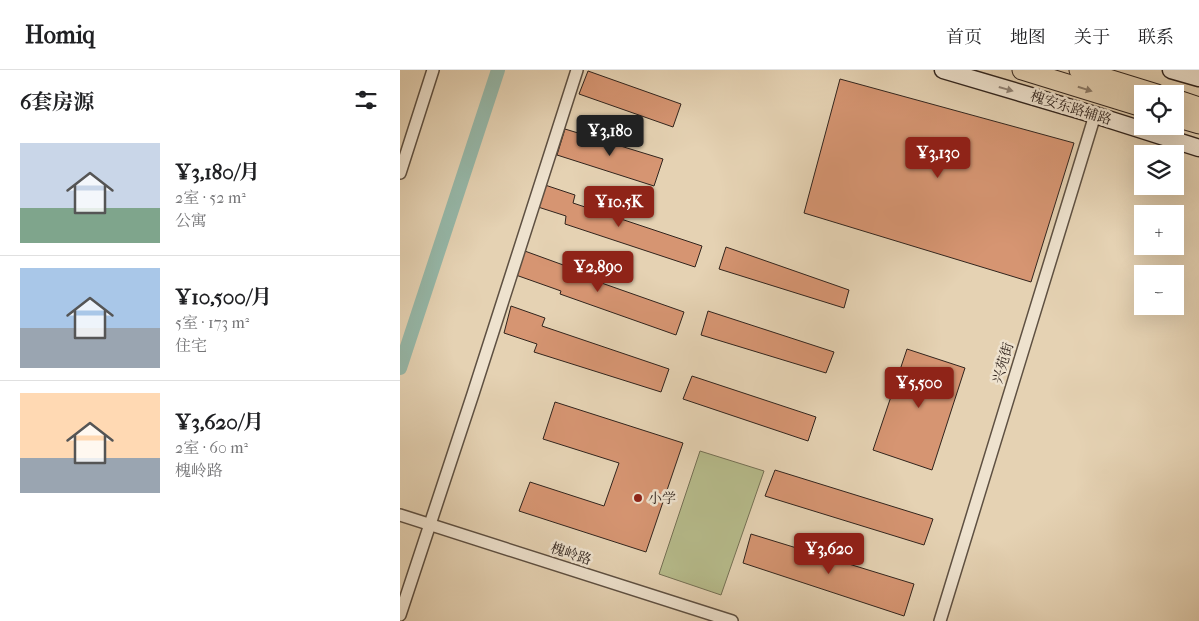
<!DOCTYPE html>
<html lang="zh">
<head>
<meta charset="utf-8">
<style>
	body { margin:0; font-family:"IM FELL French Canon","Noto Serif SC",serif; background:#f6f6f6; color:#202124; height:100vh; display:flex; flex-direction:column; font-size:19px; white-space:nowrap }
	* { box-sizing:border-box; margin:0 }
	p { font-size:16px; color:#757577 }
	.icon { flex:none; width:28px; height:28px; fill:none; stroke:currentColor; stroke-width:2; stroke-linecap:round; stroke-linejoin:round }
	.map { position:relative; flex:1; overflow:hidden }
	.details { display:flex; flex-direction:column; background:#fff; width:400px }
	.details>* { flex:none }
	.buttons { position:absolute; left:734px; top:15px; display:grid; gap:10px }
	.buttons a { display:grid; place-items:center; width:50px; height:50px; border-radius:0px; background:#fff; box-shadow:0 5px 20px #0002; font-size:25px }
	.price { position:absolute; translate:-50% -42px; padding:0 11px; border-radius:5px; background:#8f2418; color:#fff; font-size:16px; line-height:32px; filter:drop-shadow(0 1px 2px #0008) }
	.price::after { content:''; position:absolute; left:50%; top:30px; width:15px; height:11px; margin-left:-8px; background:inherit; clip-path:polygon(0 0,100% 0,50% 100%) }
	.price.active { background:#222; color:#fff }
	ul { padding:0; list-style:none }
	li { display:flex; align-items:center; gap:15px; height:125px; padding:0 20px }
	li+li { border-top:1px solid #e0e0e0 }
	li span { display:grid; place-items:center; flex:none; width:140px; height:100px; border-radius:0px; color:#555 }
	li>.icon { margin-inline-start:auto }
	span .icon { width:60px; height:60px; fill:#fffc; stroke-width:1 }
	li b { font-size:21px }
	h2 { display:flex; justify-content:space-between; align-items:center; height:60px; padding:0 20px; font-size:21px }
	header { display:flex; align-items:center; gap:30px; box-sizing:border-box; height:70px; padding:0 25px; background:#fff; border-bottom:1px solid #e0e0e0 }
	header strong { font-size:24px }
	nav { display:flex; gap:28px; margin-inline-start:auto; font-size:18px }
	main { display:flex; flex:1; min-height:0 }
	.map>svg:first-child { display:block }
	.green { fill:#b6bb8b; stroke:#747054 }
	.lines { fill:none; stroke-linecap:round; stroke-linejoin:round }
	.canal { stroke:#96b8a9; stroke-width:14 }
	.building { fill:#d69572; stroke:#31241d }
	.minor-casing { stroke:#5e5042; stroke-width:14 }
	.secondary-casing { stroke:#31241d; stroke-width:19 }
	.trunk-casing { stroke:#31241d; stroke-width:21 }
	.minor { stroke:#eee2ce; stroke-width:11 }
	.secondary { stroke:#eee2ce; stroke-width:16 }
	.trunk { stroke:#e5d2b3; stroke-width:19 }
	.oneway { fill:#908376 }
	.oneway2 { fill:#8b7b68 }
	.poi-dot { fill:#8f2418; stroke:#eee2ce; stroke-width:2 }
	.labels { text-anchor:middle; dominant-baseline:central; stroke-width:5; stroke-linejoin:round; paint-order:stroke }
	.street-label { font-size:14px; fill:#31241d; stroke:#eee2ce }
	.poi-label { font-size:14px; fill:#31241d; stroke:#eee2ce; text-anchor:start }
</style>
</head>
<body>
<header>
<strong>Homiq</strong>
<nav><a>首页</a><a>地图</a><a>关于</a><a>联系</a></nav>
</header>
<main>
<section class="details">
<h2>6套房源<svg class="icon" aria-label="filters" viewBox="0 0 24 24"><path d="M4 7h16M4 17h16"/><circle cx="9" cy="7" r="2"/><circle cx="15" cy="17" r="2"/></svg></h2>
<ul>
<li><span style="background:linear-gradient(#c9d6e8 65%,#7fa58c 0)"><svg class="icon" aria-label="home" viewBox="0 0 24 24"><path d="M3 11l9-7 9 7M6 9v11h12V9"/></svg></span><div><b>¥3,180/月</b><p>2室 · 52 m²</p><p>公寓</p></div></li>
<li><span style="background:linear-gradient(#a9c7e8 60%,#9aa5b1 0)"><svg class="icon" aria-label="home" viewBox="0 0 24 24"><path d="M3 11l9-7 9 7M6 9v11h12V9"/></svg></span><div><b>¥10,500/月</b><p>5室 · 173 m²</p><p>住宅</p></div></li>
<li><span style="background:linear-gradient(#ffd9b3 65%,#9aa5b1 0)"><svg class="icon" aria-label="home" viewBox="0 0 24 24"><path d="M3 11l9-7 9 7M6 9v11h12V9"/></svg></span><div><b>¥3,620/月</b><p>2室 · 60 m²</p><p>槐岭路</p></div></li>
</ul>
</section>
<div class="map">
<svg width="799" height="551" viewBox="0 0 799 551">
	<rect width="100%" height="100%" fill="#e5d2b3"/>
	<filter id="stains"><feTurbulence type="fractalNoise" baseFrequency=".004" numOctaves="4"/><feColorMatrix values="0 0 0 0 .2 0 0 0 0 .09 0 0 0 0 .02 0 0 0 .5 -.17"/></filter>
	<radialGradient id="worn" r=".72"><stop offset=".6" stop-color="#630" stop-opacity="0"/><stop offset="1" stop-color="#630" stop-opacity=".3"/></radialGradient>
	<path class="green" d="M300,381L364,401L321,525L259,504Z"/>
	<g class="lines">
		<path class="canal" d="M0,298L98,0"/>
	</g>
	<g class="building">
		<path d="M188,1L281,34L273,57L179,24Z"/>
		<path d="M440,9L674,73L631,212L404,143Z"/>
		<path d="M165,59L263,89L254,116L157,85Z"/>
		<path d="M145,115L175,125L173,133L302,176L295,197L165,154L166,146L138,137Z"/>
		<path d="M326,177L449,220L444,238L319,199Z"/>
		<path d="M122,180L177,200L176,204L284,242L276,265L160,224L161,221L113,204Z"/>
		<path d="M111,236L145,248L142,256L269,299L261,322L134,282L137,274L104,263Z"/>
		<path d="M308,241L434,282L426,303L301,265Z"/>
		<path d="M507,279L565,298L532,400L473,380Z"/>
		<path d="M292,306L416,347L408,371L283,329Z"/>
		<path d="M155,332L283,373L246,482L119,441L130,412L204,436L219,393L143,369Z"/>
		<path d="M375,400L533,449L524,475L365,426Z"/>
		<path d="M351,464L514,514L504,546L343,493Z"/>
	</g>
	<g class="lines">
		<g class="minor-casing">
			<g id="minor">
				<path d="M0,103L33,0"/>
				<path d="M0,445L332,551"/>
				<path d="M0,545L73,324L177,0"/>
				<path d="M540,551L695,45"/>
			</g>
		</g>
		<g class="secondary-casing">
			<g id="secondary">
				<path d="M543,0L695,45L799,78"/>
				<path d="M771,0L799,8"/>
			</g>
		</g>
		<g class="trunk-casing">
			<g id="trunk">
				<path d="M622,0L742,37"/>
				<path d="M679,0L757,24"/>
				<path d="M775,29L799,37"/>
				<path d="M775,47L799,54"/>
			</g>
		</g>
		<use href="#minor" class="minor"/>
		<use href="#secondary" class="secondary"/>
		<use href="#trunk" class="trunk"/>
	</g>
	<defs><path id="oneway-solid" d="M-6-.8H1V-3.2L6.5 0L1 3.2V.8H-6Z" transform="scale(1.25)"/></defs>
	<use class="oneway" href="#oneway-solid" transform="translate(606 19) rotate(16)"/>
	<use class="oneway2" href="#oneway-solid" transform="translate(685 19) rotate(17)"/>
	<circle class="poi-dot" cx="238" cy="428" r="5"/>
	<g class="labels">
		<g class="street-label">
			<text transform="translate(671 38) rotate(17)">槐安东路辅路</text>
			<text transform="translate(603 293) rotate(-73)">兴苑街</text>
			<text transform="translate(171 484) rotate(18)">槐岭路</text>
		</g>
		<g class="poi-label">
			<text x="248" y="428">小学</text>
		</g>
	</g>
	<rect width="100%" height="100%" filter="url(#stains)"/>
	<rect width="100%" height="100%" fill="url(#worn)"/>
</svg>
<div class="buttons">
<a><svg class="icon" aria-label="locate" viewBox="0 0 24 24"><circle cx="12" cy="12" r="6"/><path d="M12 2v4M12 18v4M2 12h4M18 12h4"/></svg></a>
<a><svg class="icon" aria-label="layers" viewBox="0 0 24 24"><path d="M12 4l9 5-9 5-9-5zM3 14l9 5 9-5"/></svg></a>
<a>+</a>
<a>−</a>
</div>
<b class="price active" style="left:210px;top:87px">¥3,180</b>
<b class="price" style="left:538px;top:109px">¥3,130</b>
<b class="price" style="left:219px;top:158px">¥10.5K</b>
<b class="price" style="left:198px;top:223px">¥2,890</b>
<b class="price" style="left:519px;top:339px">¥5,500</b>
<b class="price" style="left:429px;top:505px">¥3,620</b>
</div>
</main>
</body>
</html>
